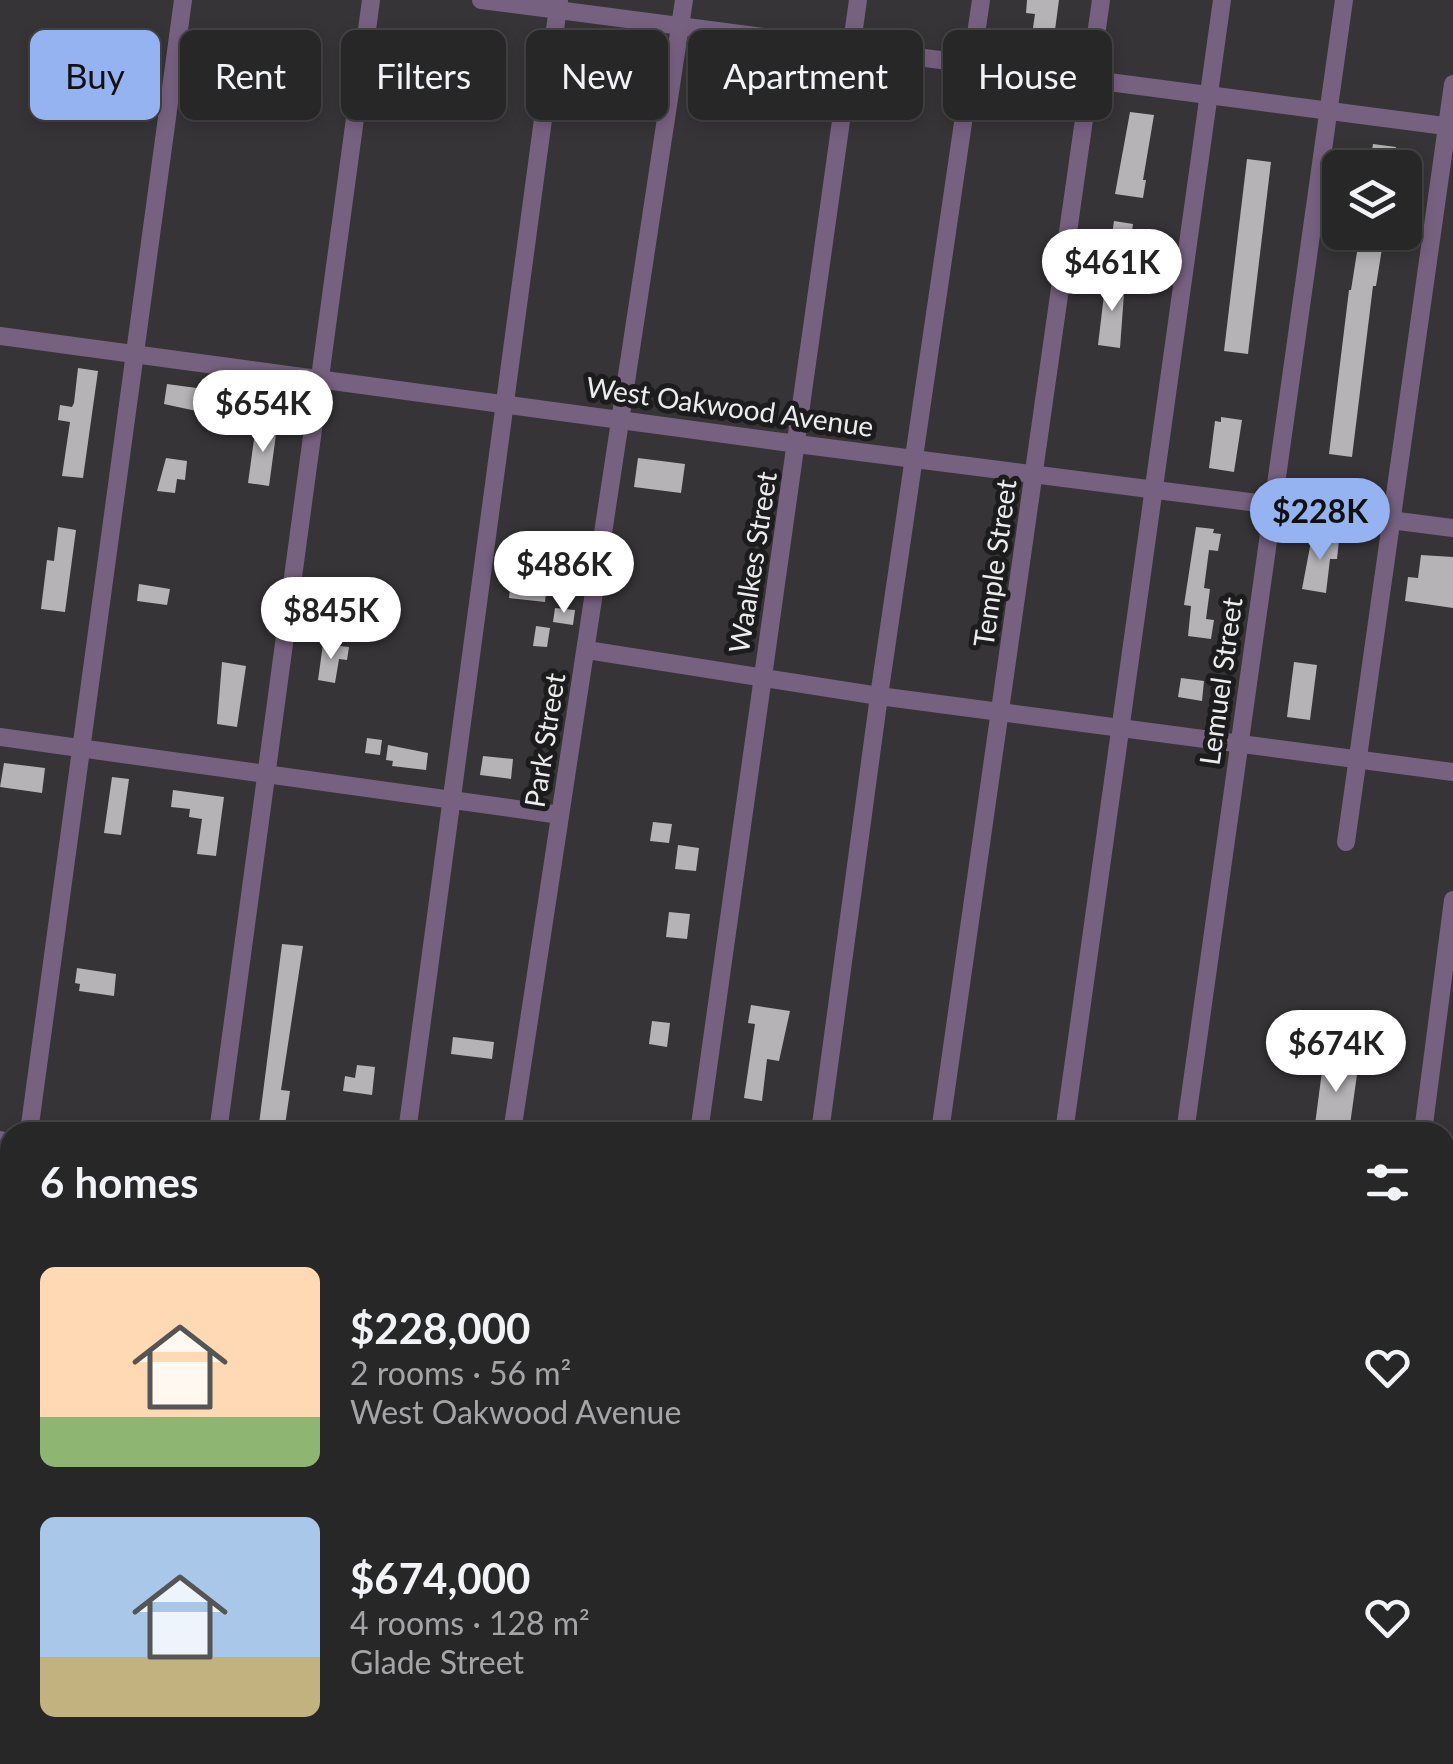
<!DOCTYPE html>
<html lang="en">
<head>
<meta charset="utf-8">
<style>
	body { margin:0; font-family:Lato,sans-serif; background:#343334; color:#f1f3f6; height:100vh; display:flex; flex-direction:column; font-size:38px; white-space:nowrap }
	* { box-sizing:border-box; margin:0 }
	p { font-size:32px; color:#a5a5a8 }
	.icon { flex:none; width:55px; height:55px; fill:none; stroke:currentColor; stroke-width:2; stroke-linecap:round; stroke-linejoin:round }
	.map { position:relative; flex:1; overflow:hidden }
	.side { position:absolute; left:0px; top:1122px; width:1455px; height:642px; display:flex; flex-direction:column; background:#282728; border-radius:30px 30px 0 0; box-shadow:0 5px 15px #0003,0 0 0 2px #444445 }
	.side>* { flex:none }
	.top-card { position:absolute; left:30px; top:30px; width:1395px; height:90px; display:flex; gap:20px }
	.controls { position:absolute; left:1322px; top:150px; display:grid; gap:20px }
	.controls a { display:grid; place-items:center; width:100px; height:100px; border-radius:15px; background:#282728; box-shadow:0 5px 15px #0003,0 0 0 2px #444445; font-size:50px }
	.price { position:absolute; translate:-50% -85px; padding:0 22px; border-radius:35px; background:#fff; color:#222; font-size:32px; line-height:65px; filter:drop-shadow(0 2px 5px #0008) }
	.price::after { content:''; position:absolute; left:50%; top:60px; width:30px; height:22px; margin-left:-15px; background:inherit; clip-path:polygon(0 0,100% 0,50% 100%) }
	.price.active { background:#95b2f1; color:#111 }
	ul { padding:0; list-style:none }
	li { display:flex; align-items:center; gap:30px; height:250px; padding:0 40px }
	li span { display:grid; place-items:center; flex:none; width:280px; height:200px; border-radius:15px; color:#555 }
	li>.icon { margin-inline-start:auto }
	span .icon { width:120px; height:120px; fill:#fffc; stroke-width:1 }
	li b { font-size:42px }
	h2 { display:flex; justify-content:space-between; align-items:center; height:120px; padding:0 40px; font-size:42px }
	.tag { padding:0 35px; border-radius:15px; background:#282728; box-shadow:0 5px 15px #0003,0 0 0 2px #444445; font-size:35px; line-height:90px }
	.tag.active { background:#95b2f1; color:#111 }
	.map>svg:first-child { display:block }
	.building { fill:#b5b3b6 }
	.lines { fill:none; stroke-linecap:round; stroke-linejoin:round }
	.minor { stroke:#776181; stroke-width:18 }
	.highway { stroke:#d39be9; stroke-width:25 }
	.labels { text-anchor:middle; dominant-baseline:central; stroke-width:10; stroke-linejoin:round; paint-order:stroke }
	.street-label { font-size:28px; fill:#ecebed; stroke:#1d1c1d }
</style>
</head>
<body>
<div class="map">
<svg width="1453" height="1764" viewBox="0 0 1453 1764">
	<rect width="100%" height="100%" fill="#363436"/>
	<g class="building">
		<path d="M1027,0H1059L1053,45L1031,42L1035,14L1026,13Z"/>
		<path d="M1130,112L1154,115L1143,180H1146L1143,198L1115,194Z"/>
		<path d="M1373,144L1396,147L1394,166L1370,163Z"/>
		<path d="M1247,159L1271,162L1248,354L1224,351Z"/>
		<path d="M1114,221L1133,224L1129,252L1110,249Z"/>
		<path d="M1360,233L1384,236L1376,286H1373L1352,457L1329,454L1349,290H1351Z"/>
		<path d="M1106,278L1125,280L1120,348L1098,345Z"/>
		<path d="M78,368L98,371L83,478L62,476L70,422L58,420L60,405L72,407L74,403Z"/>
		<path d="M167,384L204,389L201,412L164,404Z"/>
		<path d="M1221,417L1242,420L1234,472L1209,468L1215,421L1221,422Z"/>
		<path d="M256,425L277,427L269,486L248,483Z"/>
		<path d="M166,458L187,461L185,480L177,479L175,493L157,491Z"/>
		<path d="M638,458L685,464L681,493L634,487Z"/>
		<path d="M58,527L76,530L65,612L41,609L47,560L54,561Z"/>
		<path d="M1196,527L1214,529L1213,533L1221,534L1218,551L1209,550L1204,588L1210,589L1206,619L1214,620L1211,639L1188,636L1191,606L1184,605Z"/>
		<path d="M1312,536L1339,540L1337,559H1330L1326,593L1302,589Z"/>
		<path d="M1421,555L1453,557V608L1405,601L1408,577L1418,578Z"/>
		<path d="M511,580L547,584L545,602L509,598Z"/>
		<path d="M139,584L170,589L167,605L137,601Z"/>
		<path d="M555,608L575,610L573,625L553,622Z"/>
		<path d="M536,626L550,628L547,647L533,646Z"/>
		<path d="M323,644L349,647L347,660L339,659L335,683L318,680Z"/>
		<path d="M222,662L246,666L237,727L217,724Z"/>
		<path d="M1294,662L1317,665L1310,720L1287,717Z"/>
		<path d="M1181,678L1204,681L1202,701L1178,697Z"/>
		<path d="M367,738L382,740L380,755L365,753Z"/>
		<path d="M388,745L428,753L426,770L392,766L393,761L386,760Z"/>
		<path d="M483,756L513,759L511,779L480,775Z"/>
		<path d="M4,763L45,768L42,793L0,787Z"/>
		<path d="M112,777L129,779L121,835L104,833Z"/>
		<path d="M173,790L224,797L216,856L197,854L202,819L189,817L190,809L171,807Z"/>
		<path d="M653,822L672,824L669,843L650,841Z"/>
		<path d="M678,845L699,848L696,871L675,869Z"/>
		<path d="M669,912L690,914L687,939L666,937Z"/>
		<path d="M282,944L303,946L281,1090L290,1091L284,1132H258Z"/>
		<path d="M77,968L116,974L114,996L79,991L80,984L75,983Z"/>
		<path d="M751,1005L790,1011L779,1061L767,1059L762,1101L744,1098L755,1024L748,1023Z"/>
		<path d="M652,1021L670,1023L667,1047L649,1044Z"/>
		<path d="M453,1037L494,1042L492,1059L451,1054Z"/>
		<path d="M1324,1056L1359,1060L1349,1132H1314Z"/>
		<path d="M357,1065L375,1067L372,1095L343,1091L345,1076L355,1078Z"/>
	</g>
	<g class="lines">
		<g class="minor">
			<path d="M481,0L1453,127"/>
			<path d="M0,336L797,444L1453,528"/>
			<path d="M587,650L879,696L1453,772"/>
			<path d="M0,737L560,815"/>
			<path d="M1346,842L1453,84"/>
			<path d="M29,1132L183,0"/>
			<path d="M218,1132L371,0"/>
			<path d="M407,1132L559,0"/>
			<path d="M512,1132L684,0"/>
			<path d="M699,1132L858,0"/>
			<path d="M820,1132L879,696L981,0"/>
			<path d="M940,1132L1101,0"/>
			<path d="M1064,1132L1222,0"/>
			<path d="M1185,1132L1344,0"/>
			<path d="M1423,1132L1453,900"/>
			<path d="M0,1140L10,1142"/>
			<path d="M0,1354L10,1278"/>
			<path d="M0,1547L10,1548"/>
			<path d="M1445,1744L1453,1745"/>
			<path d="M7,1764L10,1743"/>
			<path d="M128,1764L129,1755"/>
			<path d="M249,1764L250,1755"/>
			<path d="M370,1764L371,1755"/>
			<path d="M491,1764L492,1755"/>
			<path d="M614,1764L615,1755"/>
			<path d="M735,1764L736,1755"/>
			<path d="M855,1764L856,1755"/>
			<path d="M978,1764L979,1755"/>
			<path d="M1097,1764L1098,1755"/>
			<path d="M1218,1764L1219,1755"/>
			<path d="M1337,1764L1338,1755"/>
		</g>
		<g class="highway">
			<path d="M1445,1274L1453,1215"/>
			<path d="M1445,1386L1453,1383"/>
			<path d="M1445,1590L1453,1532"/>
			<path d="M1445,1677L1453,1621"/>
			<path d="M1377,1764L1378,1755"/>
			<path d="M1433,1764L1435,1755"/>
		</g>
	</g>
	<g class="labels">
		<g class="street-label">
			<text transform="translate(730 406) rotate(8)">West Oakwood Avenue</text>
			<text transform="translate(752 562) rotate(-81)">Waalkes Street</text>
			<text transform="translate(994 563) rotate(-82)">Temple Street</text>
			<text transform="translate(1220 681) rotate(-82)">Lemuel Street</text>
			<text transform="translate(544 740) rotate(-81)">Park Street</text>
		</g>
	</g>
</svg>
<div class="controls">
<a><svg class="icon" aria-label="layers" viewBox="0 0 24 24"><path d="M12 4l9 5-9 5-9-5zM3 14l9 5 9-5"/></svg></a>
</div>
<b class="price" style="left:1112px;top:314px">$461K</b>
<b class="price" style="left:263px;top:455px">$654K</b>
<b class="price active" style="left:1320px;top:563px">$228K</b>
<b class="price" style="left:564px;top:616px">$486K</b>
<b class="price" style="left:331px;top:662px">$845K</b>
<b class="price" style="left:1336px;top:1095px">$674K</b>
<div class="top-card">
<a class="tag active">Buy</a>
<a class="tag">Rent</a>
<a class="tag">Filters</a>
<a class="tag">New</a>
<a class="tag">Apartment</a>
<a class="tag">House</a>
</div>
<section class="side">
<h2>6 homes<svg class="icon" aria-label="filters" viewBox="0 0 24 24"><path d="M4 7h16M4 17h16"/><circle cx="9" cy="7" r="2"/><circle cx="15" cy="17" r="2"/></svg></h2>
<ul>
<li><span style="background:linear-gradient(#ffd9b3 75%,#8fb573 0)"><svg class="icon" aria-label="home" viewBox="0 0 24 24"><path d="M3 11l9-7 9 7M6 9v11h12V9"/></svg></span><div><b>$228,000</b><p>2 rooms · 56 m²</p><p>West Oakwood Avenue</p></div><svg class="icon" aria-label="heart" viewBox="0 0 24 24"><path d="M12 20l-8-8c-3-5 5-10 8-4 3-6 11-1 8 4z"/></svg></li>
<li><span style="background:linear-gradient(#a9c7e8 70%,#c2b280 0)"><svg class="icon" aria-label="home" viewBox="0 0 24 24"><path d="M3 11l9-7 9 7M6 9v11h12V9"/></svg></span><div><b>$674,000</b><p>4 rooms · 128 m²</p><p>Glade Street</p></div><svg class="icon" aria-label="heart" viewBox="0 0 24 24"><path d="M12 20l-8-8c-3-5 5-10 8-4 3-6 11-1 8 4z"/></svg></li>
</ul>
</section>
</div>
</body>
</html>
